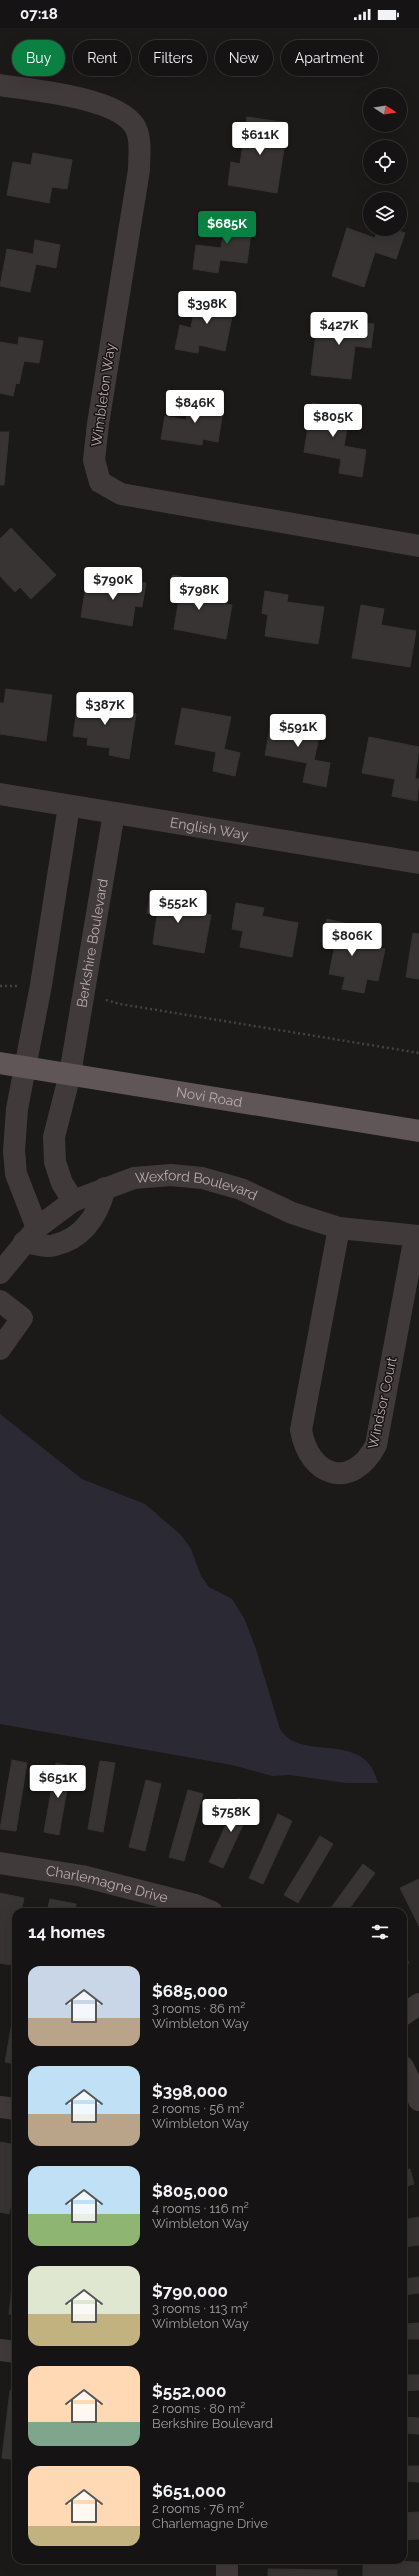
<!DOCTYPE html>
<html lang="en">
<head>
<meta charset="utf-8">
<style>
	body { margin:0; font-family:Raleway,sans-serif; background:#222021; color:#f1f3f6; height:100vh; display:flex; flex-direction:column; font-size:15px; white-space:nowrap }
	* { box-sizing:border-box; margin:0 }
	p { font-size:13px; color:#9d9ea0 }
	.icon { flex:none; width:22px; height:22px; fill:none; stroke:currentColor; stroke-width:2; stroke-linecap:round; stroke-linejoin:round }
	.map { position:relative; flex:1; overflow:hidden }
	.details { position:absolute; left:12px; top:1880px; width:395px; height:656px; display:flex; flex-direction:column; background:#151313; border-radius:12px; box-shadow:0 4px 16px #0002,0 0 0 1px #343233 }
	.details>* { flex:none }
	.top-card { position:absolute; left:12px; top:12px; width:395px; height:36px; display:flex; gap:8px }
	.needle { width:26px; rotate:102deg }
	.buttons { position:absolute; left:363px; top:60px; display:grid; gap:8px }
	.buttons a { display:grid; place-items:center; width:44px; height:44px; border-radius:50%; background:#151313; box-shadow:0 4px 16px #0002,0 0 0 1px #343233; font-size:20px }
	.price { position:absolute; translate:-50% -34px; padding:0 9px; border-radius:4px; background:#fff; color:#222; font-size:13px; line-height:26px; filter:drop-shadow(0 1px 2px #0008) }
	.price::after { content:''; position:absolute; left:50%; top:24px; width:12px; height:9px; margin-left:-6px; background:inherit; clip-path:polygon(0 0,100% 0,50% 100%) }
	.price.active { background:#0b8043; color:#fff }
	ul { padding:0; list-style:none }
	li { display:flex; align-items:center; gap:12px; height:100px; padding:0 16px }
	li span { display:grid; place-items:center; flex:none; width:112px; height:80px; border-radius:12px; color:#555 }
	li>.icon { margin-inline-start:auto }
	span .icon { width:48px; height:48px; fill:#fffc; stroke-width:1 }
	li b { font-size:17px }
	h2 { display:flex; justify-content:space-between; align-items:center; height:48px; padding:0 16px; font-size:17px }
	.pill { padding:0 14px; border-radius:18px; background:#151313; box-shadow:0 4px 16px #0002,0 0 0 1px #343233; font-size:14px; line-height:36px }
	.pill.active { background:#0b8043; color:#fff }
	.status { display:flex; justify-content:space-between; align-items:center; height:28px; padding:0 20px; background:#151313; direction:ltr }
	.status svg { height:11px; fill:currentColor }
	.map>svg:first-child { display:block }
	.green { fill:#2b2934 }
	.building { fill:#383434; stroke:#383333 }
	.lines { fill:none; stroke-linecap:round; stroke-linejoin:round }
	.path { stroke:#484041; stroke-width:2.5; stroke-dasharray:2 3; stroke-linecap:butt }
	.minor { stroke:#413a3a; stroke-width:22 }
	.major { stroke:#605657; stroke-width:22 }
	.labels { text-anchor:middle; dominant-baseline:central; stroke-width:3; stroke-linejoin:round; paint-order:stroke }
	.street-label { font-size:14px; fill:#bcabaf; stroke:#171414 }
</style>
</head>
<body>
<div class="status"><b>07:18</b><svg viewBox="0 0 49 12"><path d="M0 12V9h3v3zM5 12V6h3v6zM10 12V3h3v9zM15 12V0h3v12zM26 1h20v11H26zM47 4h2v5h-2z"/></svg></div>
<div class="map">
<svg width="419" height="2548" viewBox="0 0 419 2548">
	<rect width="100%" height="100%" fill="#1c1919"/>
	<path class="green" d="M0,1386L82,1451L145,1476L181,1507L191,1521L201,1548L209,1559L232,1571L244,1590L256,1621L280,1701C302,1736 365,1700 378,1755H346L290,1747L272,1748L232,1737L0,1696Z"/>
	<g class="building">
		<path d="M247,89L288,95L277,165L228,157L231,134L240,136Z"/>
		<path d="M33,125L72,132L67,161L52,159L49,175L7,167L13,134L31,137Z"/>
		<path d="M226,186L253,190L247,235L220,232L218,245L193,241L196,217L221,220Z"/>
		<path d="M347,200L375,210L378,201H394L405,205L396,231L375,224L364,259L332,248Z"/>
		<path d="M35,212L60,217L56,240L36,236L30,264L0,258L7,221L33,226Z"/>
		<path d="M197,266L235,274L225,323L199,317L198,325L175,321L180,297L191,300Z"/>
		<path d="M318,289L374,296L371,320L355,318L351,351L311,347Z"/>
		<path d="M19,309L43,313L39,335L24,333L19,356L16,355L13,368L0,365V314L18,317Z"/>
		<path d="M190,371L224,377L218,414L203,411L202,417L161,411L165,388L186,392Z"/>
		<path d="M312,375L350,381L344,418L366,422L362,449L339,445L341,431L304,424Z"/>
		<path d="M0,404H9L4,457H0Z"/>
		<path d="M11,500L56,547L31,571L20,559L15,564L0,548V511Z"/>
		<path d="M173,547L198,552L195,570L232,577L226,611L174,601L179,571L170,569Z"/>
		<path d="M87,551L123,557L125,551L146,555L142,579L135,578L132,598L81,589Z"/>
		<path d="M265,563L288,567L287,574L324,579L318,616L265,608L268,587L262,585Z"/>
		<path d="M361,577L384,581L381,597L416,603L410,639L352,630Z"/>
		<path d="M6,661L52,667L46,713L0,706V675H4Z"/>
		<path d="M79,669L118,675L117,683L136,686L129,731L109,727L110,720L87,717L88,710L73,708Z"/>
		<path d="M182,680L231,689L224,721L240,725L235,748L213,743L216,724L175,716Z"/>
		<path d="M272,690L321,700L314,732L330,735L326,759L303,754L307,735L265,727Z"/>
		<path d="M369,709L419,719L415,751H419L417,773L392,768L395,751L362,745Z"/>
		<path d="M151,862L180,867L178,882L211,887L204,925L153,916L157,887L147,885Z"/>
		<path d="M236,875L264,880L262,888L298,895L292,929L240,919L243,903L232,901Z"/>
		<path d="M327,891L353,897L349,914L385,921L378,953L367,951L364,965L342,961L345,949L329,946L335,917L322,914Z"/>
		<path d="M413,905L419,906V951L406,949Z"/>
		<path d="M12,1732L27,1735L16,1803L0,1801Z"/>
		<path d="M100,1733L115,1735L103,1804L88,1801Z"/>
		<path d="M56,1735L71,1738L59,1807L44,1804Z"/>
		<path d="M146,1752L161,1756L145,1823L129,1819Z"/>
		<path d="M188,1762L203,1766L184,1833L169,1829Z"/>
		<path d="M238,1770L252,1777L223,1840L209,1834Z"/>
		<path d="M278,1786L292,1793L263,1856L249,1850Z"/>
		<path d="M320,1808L333,1816L298,1875L284,1867Z"/>
		<path d="M363,1836L375,1845L347,1884H328Z"/>
		<path d="M419,1851V1898L400,1860Z"/>
		<path d="M0,1865L24,1870L21,1884H16V1910L11,1937L0,1935Z"/>
		<path d="M50,1871L76,1876L75,1884H47Z"/>
		<path d="M403,1923L409,1935L403,1938Z"/>
		<path d="M16,1972V2036L5,2034Z"/>
		<path d="M0,2114L16,2117V2151L9,2186L0,2184Z"/>
		<path d="M410,2141L414,2156L403,2159V2143Z"/>
		<path d="M419,2189V2217L403,2219V2192Z"/>
		<path d="M16,2223V2287L9,2286Z"/>
		<path d="M419,2249V2265L403,2267V2251Z"/>
		<path d="M419,2295V2311H403V2296Z"/>
		<path d="M403,2347H419V2362L403,2363Z"/>
		<path d="M10,2362H16V2432L2,2430Z"/>
		<path d="M403,2389L419,2390V2406L403,2405Z"/>
		<path d="M403,2438H419V2454L403,2453Z"/>
		<path d="M419,2484V2511L403,2512V2485Z"/>
		<path d="M363,2532L419,2534V2548H363Z"/>
		<path d="M268,2541L337,2542V2548H268Z"/>
	</g>
	<g class="lines">
		<g class="path">
			<path d="M0,958H17"/>
			<path d="M106,972L120,976L419,1025"/>
		</g>
		<g class="minor">
			<path d="M0,57C32,62 115,69 134,97C142,109 139,128 139,142L98,396L94,432L100,454L121,466L419,518"/>
			<path id="s1" d="M0,766L419,835"/>
			<path id="s2" d="M73,1173L62,1155L55,1134L54,1109L70,1046L114,785"/>
			<path d="M37,1200L16,1146L14,1123L17,1081L41,957L69,778"/>
			<path d="M339,1200L301,1402C309,1449 352,1463 376,1417L415,1208"/>
			<path d="M24,1214C33,1215 47,1220 55,1217C84,1210 98,1187 105,1160"/>
			<path id="s3" d="M0,1245L37,1200L73,1173L134,1150L171,1147L202,1150L241,1161L292,1185L339,1200L419,1208"/>
			<path d="M0,1273L22,1290L0,1321"/>
			<path id="s4" d="M0,1835L82,1848L195,1877L212,1884"/>
			<path d="M403,1987L419,1976"/>
			<path d="M403,2039L419,2072"/>
			<path d="M0,2079L16,2081"/>
			<path d="M0,2322L16,2324"/>
			<path d="M227,2532V2548"/>
		</g>
		<path class="major" id="s5" d="M0,1035L419,1103"/>
	</g>
	<g class="labels">
		<g class="street-label">
			<text transform="translate(103 367) rotate(-82)">Wimbleton Way</text>
			<text stroke="none"><textPath href="#s1" startOffset="212">English Way</textPath></text>
			<text stroke="none"><textPath href="#s2" startOffset="266">Berkshire Boulevard</textPath></text>
			<text stroke="none"><textPath href="#s5" startOffset="212">Novi Road</textPath></text>
			<text stroke="none"><textPath href="#s3" startOffset="232">Wexford Boulevard</textPath></text>
			<text transform="translate(382 1375) rotate(-78)">Windsor Court</text>
			<text stroke="none"><textPath href="#s4" startOffset="109">Charlemagne Drive</textPath></text>
		</g>
	</g>
</svg>
<div class="buttons">
<a><svg class="needle" viewBox="-14 -14 28 28"><path d="M0-13l5 13h-10z" fill="#e53935"/><path d="M0 13l5-13h-10z" fill="#9d9ea0"/></svg></a>
<a><svg class="icon" aria-label="locate" viewBox="0 0 24 24"><circle cx="12" cy="12" r="6"/><path d="M12 2v4M12 18v4M2 12h4M18 12h4"/></svg></a>
<a><svg class="icon" aria-label="layers" viewBox="0 0 24 24"><path d="M12 4l9 5-9 5-9-5zM3 14l9 5 9-5"/></svg></a>
</div>
<b class="price" style="left:260px;top:128px">$611K</b>
<b class="price active" style="left:227px;top:217px">$685K</b>
<b class="price" style="left:207px;top:297px">$398K</b>
<b class="price" style="left:339px;top:318px">$427K</b>
<b class="price" style="left:195px;top:396px">$846K</b>
<b class="price" style="left:333px;top:410px">$805K</b>
<b class="price" style="left:113px;top:573px">$790K</b>
<b class="price" style="left:199px;top:583px">$798K</b>
<b class="price" style="left:105px;top:698px">$387K</b>
<b class="price" style="left:298px;top:720px">$591K</b>
<b class="price" style="left:178px;top:896px">$552K</b>
<b class="price" style="left:352px;top:929px">$806K</b>
<b class="price" style="left:58px;top:1771px">$651K</b>
<b class="price" style="left:231px;top:1805px">$758K</b>
<div class="top-card">
<a class="pill active">Buy</a>
<a class="pill">Rent</a>
<a class="pill">Filters</a>
<a class="pill">New</a>
<a class="pill">Apartment</a>
</div>
<section class="details">
<h2>14 homes<svg class="icon" aria-label="filters" viewBox="0 0 24 24"><path d="M4 7h16M4 17h16"/><circle cx="9" cy="7" r="2"/><circle cx="15" cy="17" r="2"/></svg></h2>
<ul>
<li><span style="background:linear-gradient(#c9d6e8 65%,#b9a48a 0)"><svg class="icon" aria-label="home" viewBox="0 0 24 24"><path d="M3 11l9-7 9 7M6 9v11h12V9"/></svg></span><div><b>$685,000</b><p>3 rooms · 86 m²</p><p>Wimbleton Way</p></div></li>
<li><span style="background:linear-gradient(#bfe0f5 60%,#b9a48a 0)"><svg class="icon" aria-label="home" viewBox="0 0 24 24"><path d="M3 11l9-7 9 7M6 9v11h12V9"/></svg></span><div><b>$398,000</b><p>2 rooms · 56 m²</p><p>Wimbleton Way</p></div></li>
<li><span style="background:linear-gradient(#bfe0f5 60%,#8fb573 0)"><svg class="icon" aria-label="home" viewBox="0 0 24 24"><path d="M3 11l9-7 9 7M6 9v11h12V9"/></svg></span><div><b>$805,000</b><p>4 rooms · 116 m²</p><p>Wimbleton Way</p></div></li>
<li><span style="background:linear-gradient(#dfe7d0 60%,#c2b280 0)"><svg class="icon" aria-label="home" viewBox="0 0 24 24"><path d="M3 11l9-7 9 7M6 9v11h12V9"/></svg></span><div><b>$790,000</b><p>3 rooms · 113 m²</p><p>Wimbleton Way</p></div></li>
<li><span style="background:linear-gradient(#ffd9b3 70%,#7fa58c 0)"><svg class="icon" aria-label="home" viewBox="0 0 24 24"><path d="M3 11l9-7 9 7M6 9v11h12V9"/></svg></span><div><b>$552,000</b><p>2 rooms · 80 m²</p><p>Berkshire Boulevard</p></div></li>
<li><span style="background:linear-gradient(#ffd9b3 75%,#c2b280 0)"><svg class="icon" aria-label="home" viewBox="0 0 24 24"><path d="M3 11l9-7 9 7M6 9v11h12V9"/></svg></span><div><b>$651,000</b><p>2 rooms · 76 m²</p><p>Charlemagne Drive</p></div></li>
</ul>
</section>
</div>
</body>
</html>
